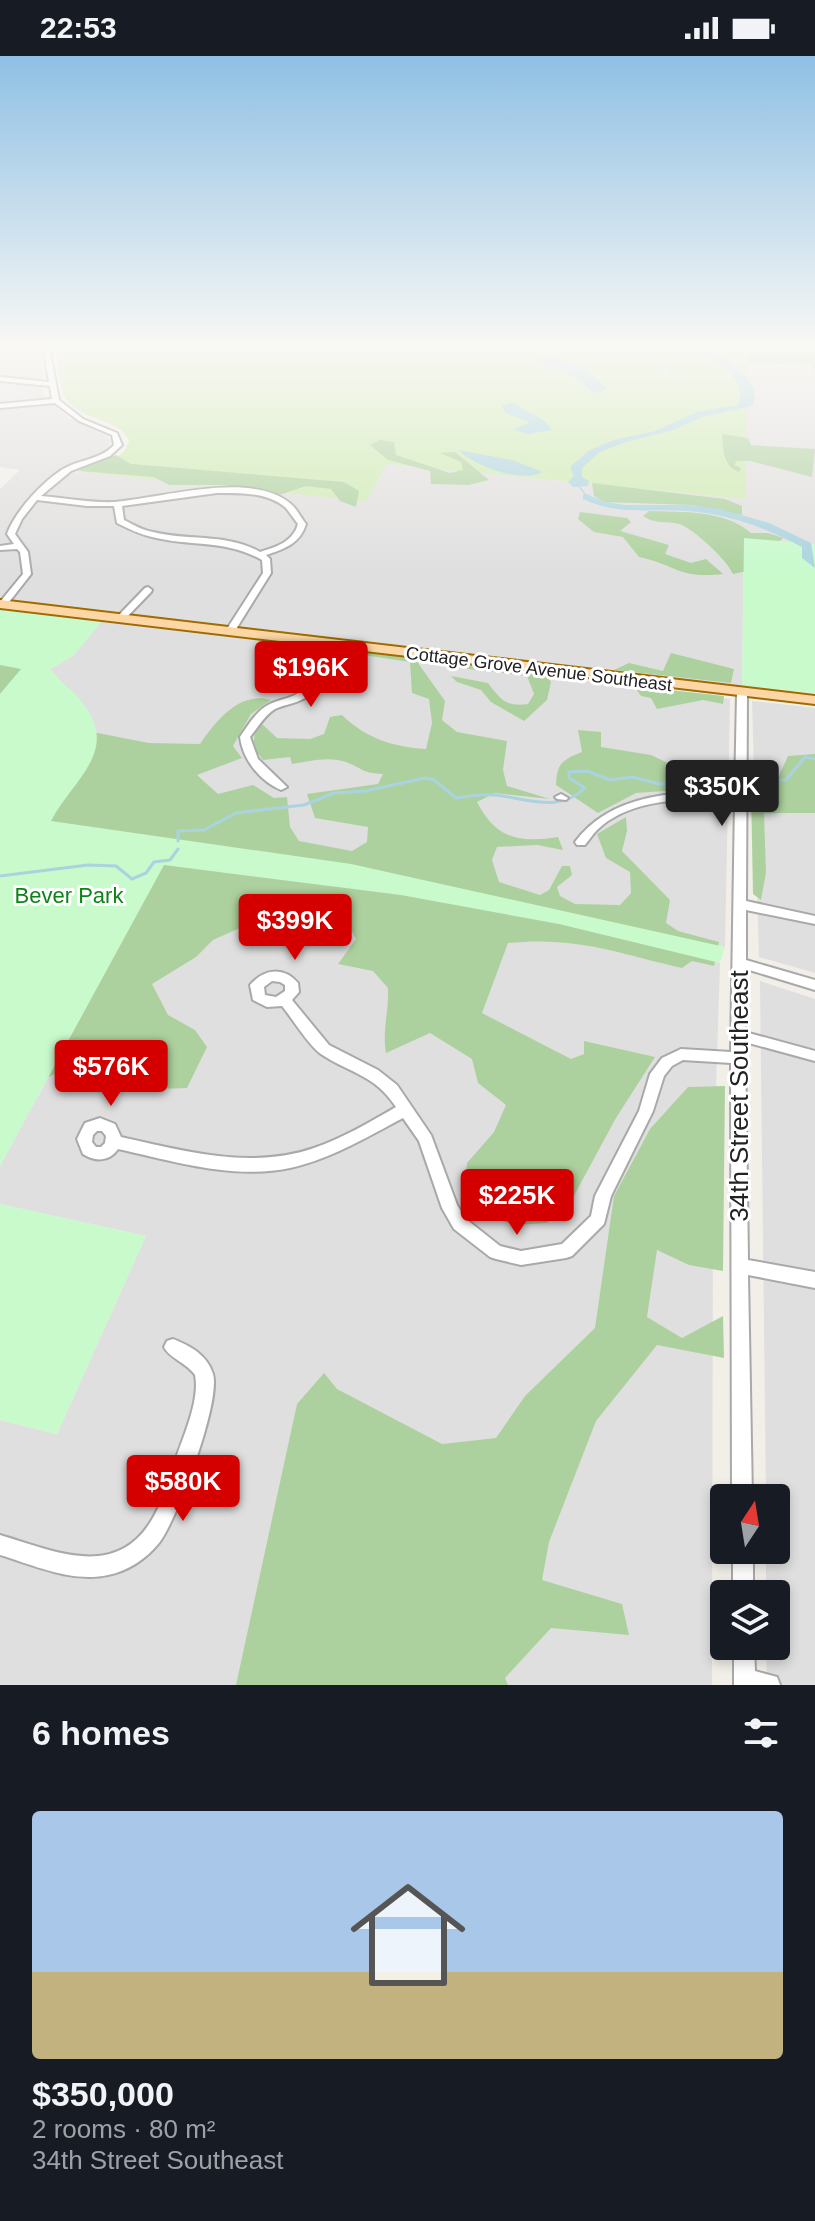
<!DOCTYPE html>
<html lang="en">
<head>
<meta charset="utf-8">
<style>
	body { margin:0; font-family:Helvetica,sans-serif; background:#242831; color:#f1f3f6; height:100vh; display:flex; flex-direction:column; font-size:30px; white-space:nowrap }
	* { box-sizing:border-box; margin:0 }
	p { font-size:26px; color:#9ea1a6 }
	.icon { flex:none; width:44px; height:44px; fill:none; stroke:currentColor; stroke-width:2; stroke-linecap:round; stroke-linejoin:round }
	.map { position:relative; height:1629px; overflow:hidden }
	.details { display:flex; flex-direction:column; background:#171b24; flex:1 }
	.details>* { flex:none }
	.needle { width:52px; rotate:12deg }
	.controls { position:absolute; left:710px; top:1428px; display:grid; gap:16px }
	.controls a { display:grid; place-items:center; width:80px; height:80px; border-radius:8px; background:#171b24; box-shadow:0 4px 12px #0003; font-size:40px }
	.price { position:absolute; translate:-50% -68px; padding:0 18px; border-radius:8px; background:#d40000; color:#fff; font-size:26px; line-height:52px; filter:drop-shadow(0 2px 4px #0008) }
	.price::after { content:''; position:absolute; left:50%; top:48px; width:24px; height:18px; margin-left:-12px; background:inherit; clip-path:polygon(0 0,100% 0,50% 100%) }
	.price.active { background:#222; color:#fff }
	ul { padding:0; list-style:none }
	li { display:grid; align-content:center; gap:16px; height:424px; padding:0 32px }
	li span { display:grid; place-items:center; height:248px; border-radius:8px; color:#555 }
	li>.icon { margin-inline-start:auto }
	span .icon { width:144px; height:144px; fill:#fffc; stroke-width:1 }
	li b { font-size:34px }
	h2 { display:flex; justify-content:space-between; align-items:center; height:96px; padding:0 32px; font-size:34px }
	.status { display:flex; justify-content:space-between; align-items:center; height:56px; padding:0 40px; background:#171b24; direction:ltr }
	.status svg { height:22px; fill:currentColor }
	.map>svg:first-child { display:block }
	.residential { fill:#e0dfdf }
	.grass { fill:#cdebb0 }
	.forest { fill:#add19e }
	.park { fill:#c8facc }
	.water { fill:#aad3df }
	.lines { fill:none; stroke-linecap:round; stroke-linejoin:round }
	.stream-far1 { stroke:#aad3df; stroke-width:2 }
	.stream { stroke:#aad3df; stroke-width:3 }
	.river { fill:#aad3df; fill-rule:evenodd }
	.minor-casing { stroke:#a9a9a9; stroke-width:4 }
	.major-casing { stroke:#a06b00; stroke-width:4 }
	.minor { fill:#fff; fill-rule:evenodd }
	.major { fill:#fcd6a4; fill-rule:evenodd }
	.labels { text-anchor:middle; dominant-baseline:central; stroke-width:6; stroke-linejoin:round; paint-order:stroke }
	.far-street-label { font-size:18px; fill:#222; stroke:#fff }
	.park-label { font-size:22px; fill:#0c8416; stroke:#fff }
	.near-street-label { font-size:26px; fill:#222; stroke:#fff }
</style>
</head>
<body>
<div class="status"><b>22:53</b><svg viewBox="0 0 49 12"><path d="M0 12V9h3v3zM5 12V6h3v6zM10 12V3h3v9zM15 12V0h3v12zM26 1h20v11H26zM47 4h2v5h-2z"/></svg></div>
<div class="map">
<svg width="815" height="1629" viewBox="0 0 815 1629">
	<rect width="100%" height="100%" fill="#f2efe9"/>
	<g class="residential">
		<path d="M0,290H41L43,337L69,362L107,380L111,386L107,394L68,409L59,417L387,408L744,443L748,290H815V488L744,482L742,631L0,543V433L20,414L0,411Z"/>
		<path d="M101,566L296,589L316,610L313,621L324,623L330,607L320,591L730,643L725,891L371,812L50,764L62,627L50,613L74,599Z"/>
		<path d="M752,645L815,652V917L759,901Z"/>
		<path d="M164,809L559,868L720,907L713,1127L712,1629H0V1364L57,1378L146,1180L0,1148V1110Z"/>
		<path d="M760,925L815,943V1629H767L766,1590H776V1538H766V1494H776V1442H766Z"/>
	</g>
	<path class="grass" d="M56,290H748L745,443L387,408L366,445L72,415C92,411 125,407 129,384C116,359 73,366 63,336C58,322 58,305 56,290Z"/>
	<g class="forest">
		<path d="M748,290H815V316L813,309L749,307Z"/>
		<path d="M722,378L748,382L751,389L815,393L812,421L750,405H737L734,409L741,412L739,416C723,410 723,393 722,378Z"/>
		<path d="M380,384L394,386L396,399L450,417L463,414L461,406L440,397L455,396L489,424L468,429L431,428L430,415L388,404L370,389Z"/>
		<path d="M116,399L131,408L344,426L359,435L356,451L340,445L331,433L306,430L279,439L226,429H169L154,421L81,415L79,412Z"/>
		<path d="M592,427L725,443L742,450V459L691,449L604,446L594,440Z"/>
		<path d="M649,455C684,456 725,454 751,477H768L783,482L747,515L733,518C727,504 693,472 679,468C666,465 654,468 643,460Z"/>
		<path d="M580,456L627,462L631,466L620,475L669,489L665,498L691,507L706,503L723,518C678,523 677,509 639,501L623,481L594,476L578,463Z"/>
		<path d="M0,555L47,610L82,674L149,687L200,688C216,665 239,635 271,644L251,658L233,690L242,702L197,719L218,738L253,729L274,742L287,741L290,771L299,785L352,795L367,786L368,771L315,762L307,738L378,728L383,718C361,717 364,713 346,706C330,700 309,705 292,708L290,701L263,704L253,691L255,676L262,668L277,682L310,683L324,678L330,661L342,659C366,682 392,691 426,693L432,667L429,643L412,637L410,606L329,594L341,592L413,600L445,645L442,664L457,676L507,685L503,714L507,730L550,743L495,737L477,746C496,783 519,787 558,781L563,794L537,789L497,791L492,804L499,826L540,839L549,834L562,810H570L572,819L557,831L560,840L575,848L620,849L631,837L630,816L606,802L597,778L626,761L627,775L622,795L670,844L666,867L678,875L719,886L714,910L692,905L682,912C617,897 577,880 508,887L482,957L571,1003L584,998V985L655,1001L616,1062L564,1158L546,1167L516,1169L479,1158L465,1142L467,1107L494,1076L506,1049L478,1027L472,1003L430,977L386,997C382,975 389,955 388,932L373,915L338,908L356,883L348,868L314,857L260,863L213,884L196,901L152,928L168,959L195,974L207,991L187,1032L104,1035L84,1012L61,1015L21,1034L0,1074Z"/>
		<path d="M671,597L734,613L731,627L614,614L629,607L663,615Z"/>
		<path d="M431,602L546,619L551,626L547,644L524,665L491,646L481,634L457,626L451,620L488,627C501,644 506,651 528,648L534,638L527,620L436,609Z"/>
		<path d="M634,630L724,640L723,648L703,644L657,653L651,642L641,640Z"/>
		<path d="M578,674L601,676V691L651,699L695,720L694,733L636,737L598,757L556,729C557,707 562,704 582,696Z"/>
		<path d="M815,698V757H764L766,816L761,844L753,838L751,735L778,722L788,700Z"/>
		<path d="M725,1030L723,1215L689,1209L657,1194L647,1261L682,1282L723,1260L724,1302L657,1289L596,1365L549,1486L542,1524L622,1548L629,1579L551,1572L505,1622L508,1629H236L297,1348L324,1317L337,1333L442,1388L496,1382L525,1340L595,1272L614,1140L650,1073L688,1031Z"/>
	</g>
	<g class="park">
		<path d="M744,482L815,488V637L742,631Z"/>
		<path d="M0,554L101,566L74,599L50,613C59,625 72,634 81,645C122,694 73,723 51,765L351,808L725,891L720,907L559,868L401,839L164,809L0,1110V638L21,613L0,609Z"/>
		<path d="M0,1148L146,1180L57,1378L0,1364Z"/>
	</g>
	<g class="water">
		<path d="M690,290C712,290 768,323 752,350L702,361L673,374L623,387L600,396L582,412V421L589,425L588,430L573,431L568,426L574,420L570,411L588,395L614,384L655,375L697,356L738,349C751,322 709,301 690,290Z"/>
		<path d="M544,299L584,312L607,333L593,337L578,323L535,306Z"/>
		<path d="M508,347H515C525,357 546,361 552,374L529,378L513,374L530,366L506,357L502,350Z"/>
		<path d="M458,394L512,404L543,416C519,427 477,411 458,394Z"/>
	</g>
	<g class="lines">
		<g class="stream-far1">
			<path d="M666,309L672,318"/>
			<path d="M578,429L587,441"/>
		</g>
		<g class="stream">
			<path d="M746,725L786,724L805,701L815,703"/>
			<path d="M178,785V775L204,774L236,757L304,749L334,737L365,735L425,722L434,724L456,742C469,740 481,738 494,739C527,742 558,758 585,732L569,722V716L587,715L610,724L633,721L659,728L738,724"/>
			<path d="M0,820L88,809L116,810L132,823L146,817L154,806L170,804L178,793"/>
		</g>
		<path class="river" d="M587,438L602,445L624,449H690L720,453L769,467L811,487L815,512L802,502V491C767,472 728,458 688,455C652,452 618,460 583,443V439Z"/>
		<g class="minor-casing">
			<g id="minor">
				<path d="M43,290H49L59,344L83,363L117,377L122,389L110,400L71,415L41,440C66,442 91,447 115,446C163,442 251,414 291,448C297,453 301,462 306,468C300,488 284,493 266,499L270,503L271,517L233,578L230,579L225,576L263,517L262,504C225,483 191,491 152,481C139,478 129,473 117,467L114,450H87L37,444L22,463L15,478L28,496L31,518L6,550H0V546L23,518L20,496L17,493L0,494V490L14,488L7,478C15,455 47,420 69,410C85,403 102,402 114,389L112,379L79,365L55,347L0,352V348L52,343L50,330L0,325V321L49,326ZM217,437C240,437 268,436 286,452C290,457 294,463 298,468C293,486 276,491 260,496C227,477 188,485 153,476C142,474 134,469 124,464L122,450Z"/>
				<path d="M148,531L152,534L151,536L124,564H118V560L145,532Z"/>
				<path d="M300,581L303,582C328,605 337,628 299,645C292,648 283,649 275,653C265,659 258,671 250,681L258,703L287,731L281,734C260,725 243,704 240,681C248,669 257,654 270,648C278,644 287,643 295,639C328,621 315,605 295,584Z"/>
				<path d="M742,635L747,638L746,845L815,860V868L746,854V904L815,924V934L746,913L745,976L815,995V1005L745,986L748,1204L815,1216V1232L748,1219L752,1442H732L731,1007L683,1004L672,1010L664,1020L653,1055L611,1140L604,1168L572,1200L566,1202L521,1209L496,1203L490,1201L454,1173L442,1152L419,1085L403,1062C367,1081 331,1103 290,1112C233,1124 173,1105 118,1093C109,1106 95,1106 83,1098L77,1083L85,1067L100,1062L115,1068L121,1081C184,1095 251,1114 314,1092C343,1082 370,1066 396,1051C374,1018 351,1018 321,998C309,990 292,962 282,950L267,951L253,944L250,929C264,913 283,910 298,927L299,936L292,944L329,989L378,1014L397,1029L431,1079L457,1149L466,1163L500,1190L521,1195L562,1188L591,1160L595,1140L639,1055L650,1018L662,1002L681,993L731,996L735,744C691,742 631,741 597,774C593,778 589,784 585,789H577L575,786C611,737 680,734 735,737L737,638ZM272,925L280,926L285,929V935L276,941L265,939L264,931ZM97,1075H102L106,1080L105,1087L101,1091H96L92,1086L93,1079Z"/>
				<path d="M561,738L568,742L566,744L557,743L555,741Z"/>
				<path d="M173,1283C191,1290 207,1299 213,1318C221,1345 177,1464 159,1487C146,1503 128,1515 108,1519C72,1527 33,1509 0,1499V1479C55,1495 118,1526 154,1460C164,1442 170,1422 176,1402C184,1379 200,1343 195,1319C187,1307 169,1302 164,1291L167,1285Z"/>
				<rect x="733" y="1494" width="20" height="44"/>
				<path d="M734,1590H754L755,1615L777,1621L780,1629H734Z"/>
			</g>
		</g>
		<g class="major-casing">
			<path id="major" d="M0,544L815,640V648L0,552Z"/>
		</g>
		<use href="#minor" class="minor"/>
		<use href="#major" class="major"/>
	</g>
	<linearGradient id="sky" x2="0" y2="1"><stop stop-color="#8fc0e4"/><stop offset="0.56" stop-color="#f9f8f5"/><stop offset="1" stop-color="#f9f8f5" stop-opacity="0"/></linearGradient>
	<rect width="815" height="518" fill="url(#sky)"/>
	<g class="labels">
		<g class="far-street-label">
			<text transform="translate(539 613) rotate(7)">Cottage Grove Avenue Southeast</text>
		</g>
		<g class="park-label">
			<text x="69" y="839">Bever Park</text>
		</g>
		<g class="near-street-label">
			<text transform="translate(739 1040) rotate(-90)">34th Street Southeast</text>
		</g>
	</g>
</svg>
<div class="controls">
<a><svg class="needle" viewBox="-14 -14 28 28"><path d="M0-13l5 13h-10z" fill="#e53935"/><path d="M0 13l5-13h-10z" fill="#9ea1a6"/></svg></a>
<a><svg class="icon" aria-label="layers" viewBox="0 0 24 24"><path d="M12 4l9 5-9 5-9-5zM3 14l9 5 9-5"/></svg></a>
</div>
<b class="price" style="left:311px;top:653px">$196K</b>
<b class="price active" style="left:722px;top:772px">$350K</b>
<b class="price" style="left:295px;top:906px">$399K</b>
<b class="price" style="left:111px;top:1052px">$576K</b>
<b class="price" style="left:517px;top:1181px">$225K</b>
<b class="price" style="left:183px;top:1467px">$580K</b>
</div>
<section class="details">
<h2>6 homes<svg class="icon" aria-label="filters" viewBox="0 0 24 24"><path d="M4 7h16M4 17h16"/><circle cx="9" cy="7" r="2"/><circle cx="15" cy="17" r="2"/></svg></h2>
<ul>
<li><span style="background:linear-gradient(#a9c7e8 65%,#c2b280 0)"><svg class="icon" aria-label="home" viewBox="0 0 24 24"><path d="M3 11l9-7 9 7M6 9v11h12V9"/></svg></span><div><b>$350,000</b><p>2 rooms · 80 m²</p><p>34th Street Southeast</p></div></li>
</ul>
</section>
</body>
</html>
